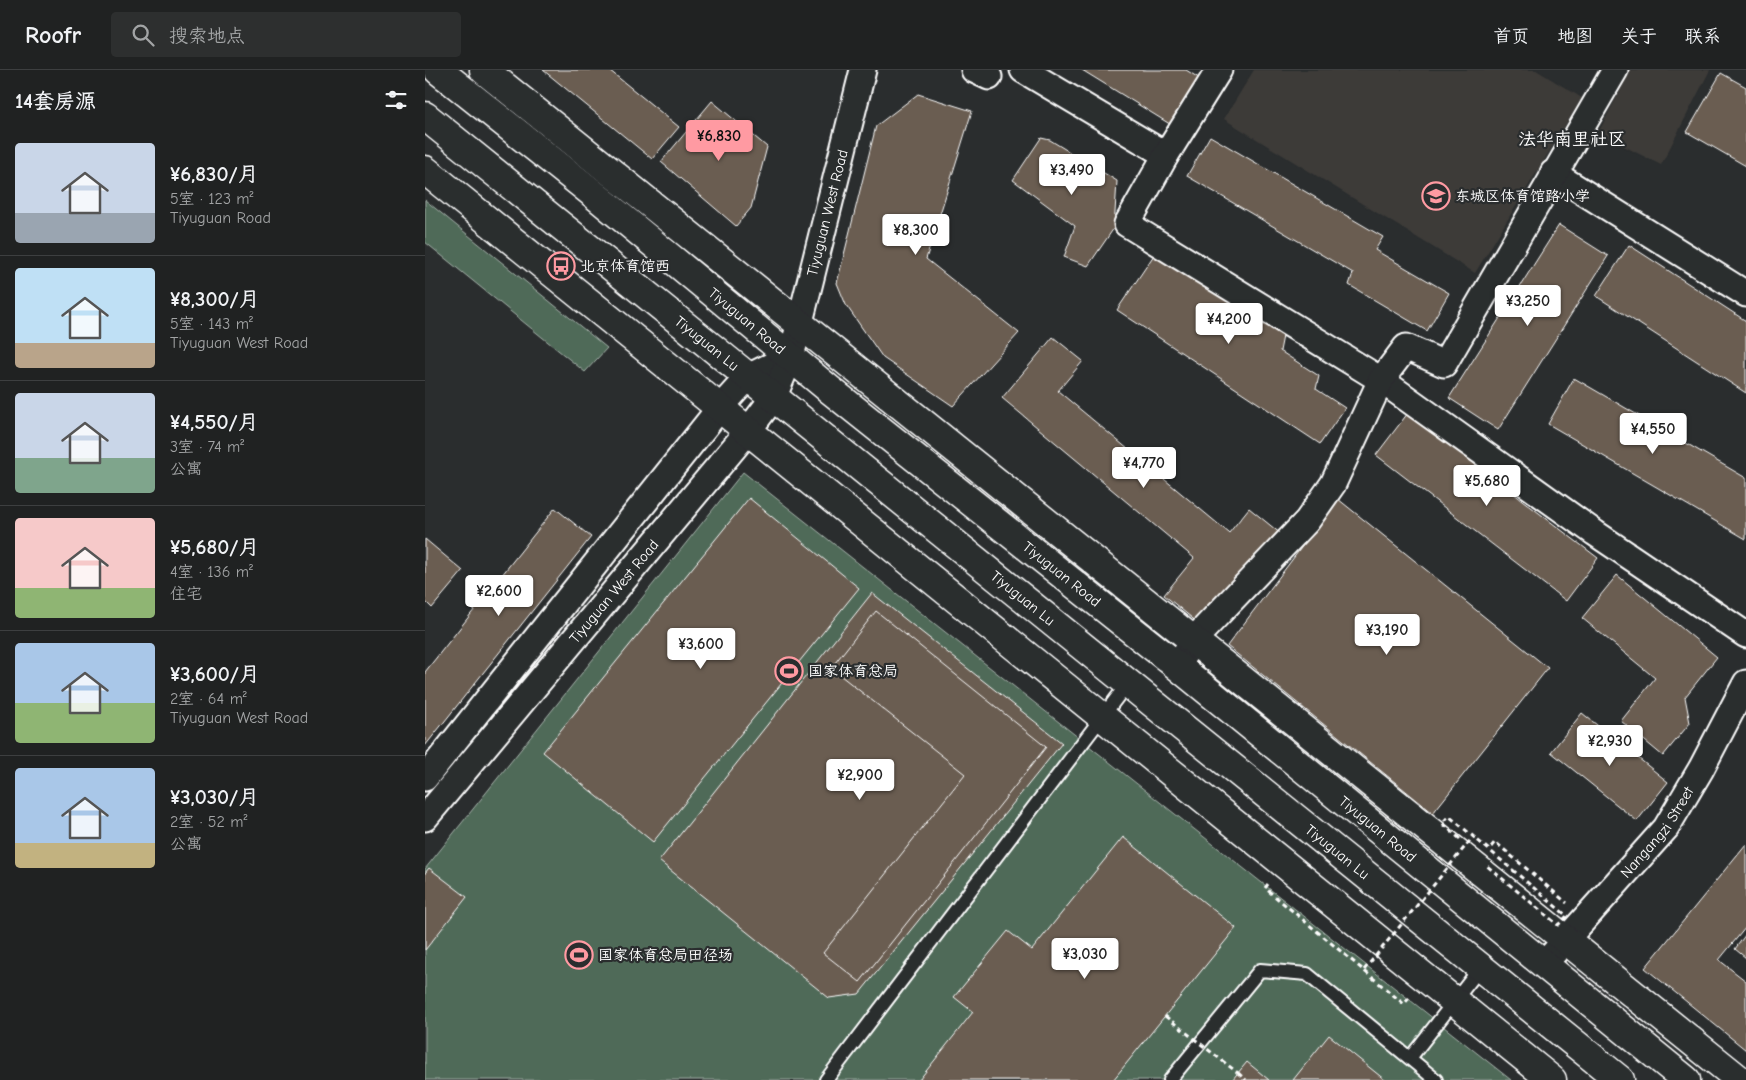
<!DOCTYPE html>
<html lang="zh">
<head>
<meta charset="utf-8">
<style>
	body { margin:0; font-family:"Comic Neue","LXGW WenKai TC",sans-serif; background:#2d2f2f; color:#f1f3f6; height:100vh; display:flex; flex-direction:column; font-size:19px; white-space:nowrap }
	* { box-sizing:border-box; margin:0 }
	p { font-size:16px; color:#a2a4a5 }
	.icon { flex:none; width:28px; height:28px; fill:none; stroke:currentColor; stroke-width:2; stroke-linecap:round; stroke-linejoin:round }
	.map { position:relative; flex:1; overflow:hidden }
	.details { display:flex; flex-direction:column; background:#202222; width:425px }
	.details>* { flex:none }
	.price { position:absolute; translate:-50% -42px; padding:0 11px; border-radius:5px; background:#fff; color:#222; font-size:16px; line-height:32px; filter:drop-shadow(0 1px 2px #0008) }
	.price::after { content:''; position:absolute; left:50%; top:30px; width:15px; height:11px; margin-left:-8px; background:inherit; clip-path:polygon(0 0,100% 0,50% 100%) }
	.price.current { background:#ff9aa2; color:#111 }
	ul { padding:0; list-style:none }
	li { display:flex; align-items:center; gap:15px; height:125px; padding:0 15px }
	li+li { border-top:1px solid #3d3f40 }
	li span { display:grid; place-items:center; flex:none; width:140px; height:100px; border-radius:5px; color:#555 }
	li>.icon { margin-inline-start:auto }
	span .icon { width:60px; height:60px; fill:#fffc; stroke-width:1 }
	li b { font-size:21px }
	h2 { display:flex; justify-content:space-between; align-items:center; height:60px; padding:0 15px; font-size:21px }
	header { display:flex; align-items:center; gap:30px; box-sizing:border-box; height:70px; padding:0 25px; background:#202222; border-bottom:1px solid #3d3f40 }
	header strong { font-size:24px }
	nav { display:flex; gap:28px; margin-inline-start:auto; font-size:18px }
	.search { width:350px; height:45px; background:#2d2f2f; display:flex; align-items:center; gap:12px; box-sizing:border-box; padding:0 18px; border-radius:5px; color:#a2a4a5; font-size:19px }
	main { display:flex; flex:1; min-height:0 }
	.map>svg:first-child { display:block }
	.built { fill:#3d3b38 }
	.green { fill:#4f6a59; stroke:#a7b4ac }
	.building { fill:#6a5d51; stroke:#fff }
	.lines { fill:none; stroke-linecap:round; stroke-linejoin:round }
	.lane-casing { stroke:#fff; stroke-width:16 }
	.street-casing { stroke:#fff; stroke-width:29 }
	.secondary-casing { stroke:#fff; stroke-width:31 }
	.path { stroke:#fff; stroke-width:3; stroke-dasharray:5 4; stroke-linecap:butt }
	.lane { stroke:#2a2d2e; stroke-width:12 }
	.street { stroke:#2a2d2e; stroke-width:25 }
	.secondary { stroke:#2a2d2e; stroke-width:28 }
	.path-bridge { stroke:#fff; stroke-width:3; stroke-dasharray:5 4; stroke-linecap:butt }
	.labels { text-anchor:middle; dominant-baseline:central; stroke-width:4.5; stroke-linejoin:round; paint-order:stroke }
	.poi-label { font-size:15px; fill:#fff; stroke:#2a2d2e; text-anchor:start }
	.street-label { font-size:15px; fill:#fff; stroke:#2a2d2e }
	.quarter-label { font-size:18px; fill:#fff; stroke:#2a2d2e }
</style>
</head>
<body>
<header>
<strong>Roofr</strong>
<div class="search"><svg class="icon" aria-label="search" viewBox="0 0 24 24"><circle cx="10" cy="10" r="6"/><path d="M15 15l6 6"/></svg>搜索地点</div>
<nav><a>首页</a><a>地图</a><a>关于</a><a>联系</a></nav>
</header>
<main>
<section class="details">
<h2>14套房源<svg class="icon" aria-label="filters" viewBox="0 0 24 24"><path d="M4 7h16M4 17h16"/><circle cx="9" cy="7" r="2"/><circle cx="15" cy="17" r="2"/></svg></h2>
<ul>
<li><span style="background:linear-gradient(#c9d6e8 70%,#9aa5b1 0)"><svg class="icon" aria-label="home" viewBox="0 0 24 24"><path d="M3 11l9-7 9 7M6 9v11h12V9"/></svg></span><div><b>¥6,830/月</b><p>5室 · 123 m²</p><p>Tiyuguan Road</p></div></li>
<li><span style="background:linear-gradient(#bfe0f5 75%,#b9a48a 0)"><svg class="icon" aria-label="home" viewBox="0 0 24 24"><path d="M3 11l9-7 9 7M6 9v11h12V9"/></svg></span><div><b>¥8,300/月</b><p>5室 · 143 m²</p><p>Tiyuguan West Road</p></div></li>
<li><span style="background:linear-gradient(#c9d6e8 65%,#7fa58c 0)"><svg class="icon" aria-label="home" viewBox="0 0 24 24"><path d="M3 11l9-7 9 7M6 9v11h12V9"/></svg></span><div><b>¥4,550/月</b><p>3室 · 74 m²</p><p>公寓</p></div></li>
<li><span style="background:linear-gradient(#f6c9c9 70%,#8fb573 0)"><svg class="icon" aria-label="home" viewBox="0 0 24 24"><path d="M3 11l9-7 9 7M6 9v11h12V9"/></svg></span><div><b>¥5,680/月</b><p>4室 · 136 m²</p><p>住宅</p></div></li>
<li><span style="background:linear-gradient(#a9c7e8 60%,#8fb573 0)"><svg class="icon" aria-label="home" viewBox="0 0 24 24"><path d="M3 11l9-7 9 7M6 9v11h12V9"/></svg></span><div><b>¥3,600/月</b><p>2室 · 64 m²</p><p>Tiyuguan West Road</p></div></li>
<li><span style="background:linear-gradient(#a9c7e8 75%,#c2b280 0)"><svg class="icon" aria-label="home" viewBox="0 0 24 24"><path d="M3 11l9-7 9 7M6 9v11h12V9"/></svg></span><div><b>¥3,030/月</b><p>2室 · 52 m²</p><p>公寓</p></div></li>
</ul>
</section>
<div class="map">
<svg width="1321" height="1010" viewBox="0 0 1321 1010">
	<rect width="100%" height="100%" fill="#2a2d2e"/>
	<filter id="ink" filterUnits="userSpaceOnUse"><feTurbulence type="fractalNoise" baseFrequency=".02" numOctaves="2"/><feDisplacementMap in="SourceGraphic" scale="10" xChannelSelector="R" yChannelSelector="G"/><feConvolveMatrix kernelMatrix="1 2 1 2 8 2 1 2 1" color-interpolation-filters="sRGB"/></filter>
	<g filter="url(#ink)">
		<g class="built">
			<path d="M829,0H1111L1157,28L1050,203L799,49Z"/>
			<path d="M1206,0H1285L1236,95L1173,63Z"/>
		</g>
		<g class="green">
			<path d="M0,130L182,278L160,302L0,172Z"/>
			<path d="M318,402L1086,1010H0V799Z"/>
		</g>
		<g class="building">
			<path d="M118,0H184L254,57L227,89Z"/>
			<path d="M657,0H761L777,10L748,56Z"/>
			<path d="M1296,3L1321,17V96L1262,62Z"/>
			<path d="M493,24L547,41L501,189L594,263L528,336L458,288L421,235L412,213L451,56Z"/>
			<path d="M287,31L342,77L326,138L311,156L236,92Z"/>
			<path d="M785,66L958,167L950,180L1024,223L1002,261L924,215L928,203L762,106Z"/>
			<path d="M616,68L625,70L692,111L689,158L663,196L639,187L650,156L588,110Z"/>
			<path d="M1134,155L1183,186L1073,360L1024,328Z"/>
			<path d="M1204,175L1321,251V323L1171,226Z"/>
			<path d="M731,182L858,266L855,281L894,306L891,319L920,338L895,374L692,240Z"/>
			<path d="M628,267L658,291L633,321L804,463L824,438L856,464L779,558L739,525L769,488L577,328Z"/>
			<path d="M1149,308L1321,408V469L1123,354Z"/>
			<path d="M983,343L1173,488L1141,531L951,385Z"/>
			<path d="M324,428L434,518L228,772L118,682Z"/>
			<path d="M913,429L1123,598L1008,743L802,576Z"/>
			<path d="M130,438L166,467L0,676V602Z"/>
			<path d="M0,469L38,501L7,538L0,531Z"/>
			<path d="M1192,505L1292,587L1260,627L1265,653L1238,686L1196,651L1230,608L1157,548Z"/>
			<path d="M447,523L637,673L434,924L404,928L234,791Z"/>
			<path d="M451,541L621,677L435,912L398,883L540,704L406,598Z"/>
			<path d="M1157,643L1243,712L1212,751L1126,682Z"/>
			<path d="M698,767L811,858L688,1010H494L548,942L529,927L583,861L607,880Z"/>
			<path d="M1321,774V857L1294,890L1321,911V980L1220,898Z"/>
			<path d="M4,798L42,827L0,880V803Z"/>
			<path d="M1321,864V888L1310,879Z"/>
			<path d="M904,965L960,1010H868Z"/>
			<path d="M822,992L844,1010H807Z"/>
		</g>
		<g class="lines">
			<g class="lane-casing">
				<g id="lane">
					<path d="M985,988L1056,897"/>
					<path d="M401,1010L703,613"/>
					<path d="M745,1010L835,900L882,904L1011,1010"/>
				</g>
			</g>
			<g class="street-casing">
				<g id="street">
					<path d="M549,0L564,7"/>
					<path d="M598,0L741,85"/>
					<path d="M794,0L741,85L702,154L956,310L1170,463L1321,565"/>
					<path d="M1128,103L1321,224"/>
					<path d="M751,595L777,561L882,451L908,414L956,310L981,277L1019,294L1190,0"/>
					<path d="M0,708L294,339L323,307L366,286"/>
					<path id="s1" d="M0,748L323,361L348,328L366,286L374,256L438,0"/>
					<path id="s2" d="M1119,894L1241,758L1276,699L1321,613"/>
				</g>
			</g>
			<g class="secondary-casing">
				<g id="secondary">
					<path id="s3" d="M13,0L165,121L404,319L751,595L1261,1010"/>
					<path d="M59,0L1315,1010"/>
					<path id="s4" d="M0,46L1195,1010"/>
					<path d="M0,100L1127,1010"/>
				</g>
			</g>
			<g class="path">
				<path d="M1066,777L1070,772L1142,833"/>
				<path d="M843,814L840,818L979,934L986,926"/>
				<path d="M813,1003L821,1010"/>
			</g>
			<use href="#lane" class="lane"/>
			<use href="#street" class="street"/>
			<use href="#secondary" class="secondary"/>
			<g class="path-bridge">
				<path d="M1035,769L1017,753L1024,746L1142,846L1133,855L1061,795"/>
				<path d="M939,900L1048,767"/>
				<path d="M740,946L813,1003"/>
			</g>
		</g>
	</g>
	<defs>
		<g id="school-ring" transform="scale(1.4375)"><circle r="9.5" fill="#2a2d2e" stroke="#ff9aa2" stroke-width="1.5"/><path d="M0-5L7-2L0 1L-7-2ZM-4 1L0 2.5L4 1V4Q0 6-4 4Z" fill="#ff9aa2"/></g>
		<g id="bus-ring" transform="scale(1.4375)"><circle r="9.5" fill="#2a2d2e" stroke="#ff9aa2" stroke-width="1.5"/><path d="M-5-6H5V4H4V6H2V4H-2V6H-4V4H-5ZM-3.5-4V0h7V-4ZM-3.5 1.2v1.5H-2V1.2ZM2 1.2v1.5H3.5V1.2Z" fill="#ff9aa2"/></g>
		<g id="stadium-ring" transform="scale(1.4375)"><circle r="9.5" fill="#2a2d2e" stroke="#ff9aa2" stroke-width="1.5"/><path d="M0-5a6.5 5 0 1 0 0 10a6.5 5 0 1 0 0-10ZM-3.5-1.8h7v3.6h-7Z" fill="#ff9aa2"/></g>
	</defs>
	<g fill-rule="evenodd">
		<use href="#school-ring" x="1011" y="126"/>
		<use href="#bus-ring" x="136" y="196"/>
		<use href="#stadium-ring" x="364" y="601"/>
		<use href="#stadium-ring" x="154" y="885"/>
	</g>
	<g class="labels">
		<g class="poi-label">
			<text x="1030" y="126">东城区体育馆路小学</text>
			<text x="155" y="196">北京体育馆西</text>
			<text x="383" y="601">国家体育总局</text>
			<text x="173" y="885">国家体育总局田径场</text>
		</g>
		<g class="street-label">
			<text stroke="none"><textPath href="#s1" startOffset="739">Tiyuguan West Road</textPath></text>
			<text stroke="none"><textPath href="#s3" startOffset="398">Tiyuguan Road</textPath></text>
			<text stroke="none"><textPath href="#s4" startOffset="362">Tiyuguan Lu</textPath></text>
			<text stroke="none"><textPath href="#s3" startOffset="802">Tiyuguan Road</textPath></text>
			<text stroke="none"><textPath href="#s1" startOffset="295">Tiyuguan West Road</textPath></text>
			<text stroke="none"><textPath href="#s4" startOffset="768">Tiyuguan Lu</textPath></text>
			<text stroke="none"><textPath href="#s3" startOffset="1208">Tiyuguan Road</textPath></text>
			<text stroke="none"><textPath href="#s2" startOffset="174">Nangangzi Street</textPath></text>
			<text stroke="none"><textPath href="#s4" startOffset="1172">Tiyuguan Lu</textPath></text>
		</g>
		<g class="quarter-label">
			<text x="1147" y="69">法华南里社区</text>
		</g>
	</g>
</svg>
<b class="price current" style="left:294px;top:92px">¥6,830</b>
<b class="price" style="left:647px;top:126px">¥3,490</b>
<b class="price" style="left:491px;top:186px">¥8,300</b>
<b class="price" style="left:1103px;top:257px">¥3,250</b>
<b class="price" style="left:804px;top:275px">¥4,200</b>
<b class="price" style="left:1228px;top:385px">¥4,550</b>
<b class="price" style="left:719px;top:419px">¥4,770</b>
<b class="price" style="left:1062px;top:437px">¥5,680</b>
<b class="price" style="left:74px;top:547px">¥2,600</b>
<b class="price" style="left:962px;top:586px">¥3,190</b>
<b class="price" style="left:276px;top:600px">¥3,600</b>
<b class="price" style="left:1185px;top:697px">¥2,930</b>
<b class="price" style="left:435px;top:731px">¥2,900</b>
<b class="price" style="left:660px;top:910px">¥3,030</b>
</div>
</main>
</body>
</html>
